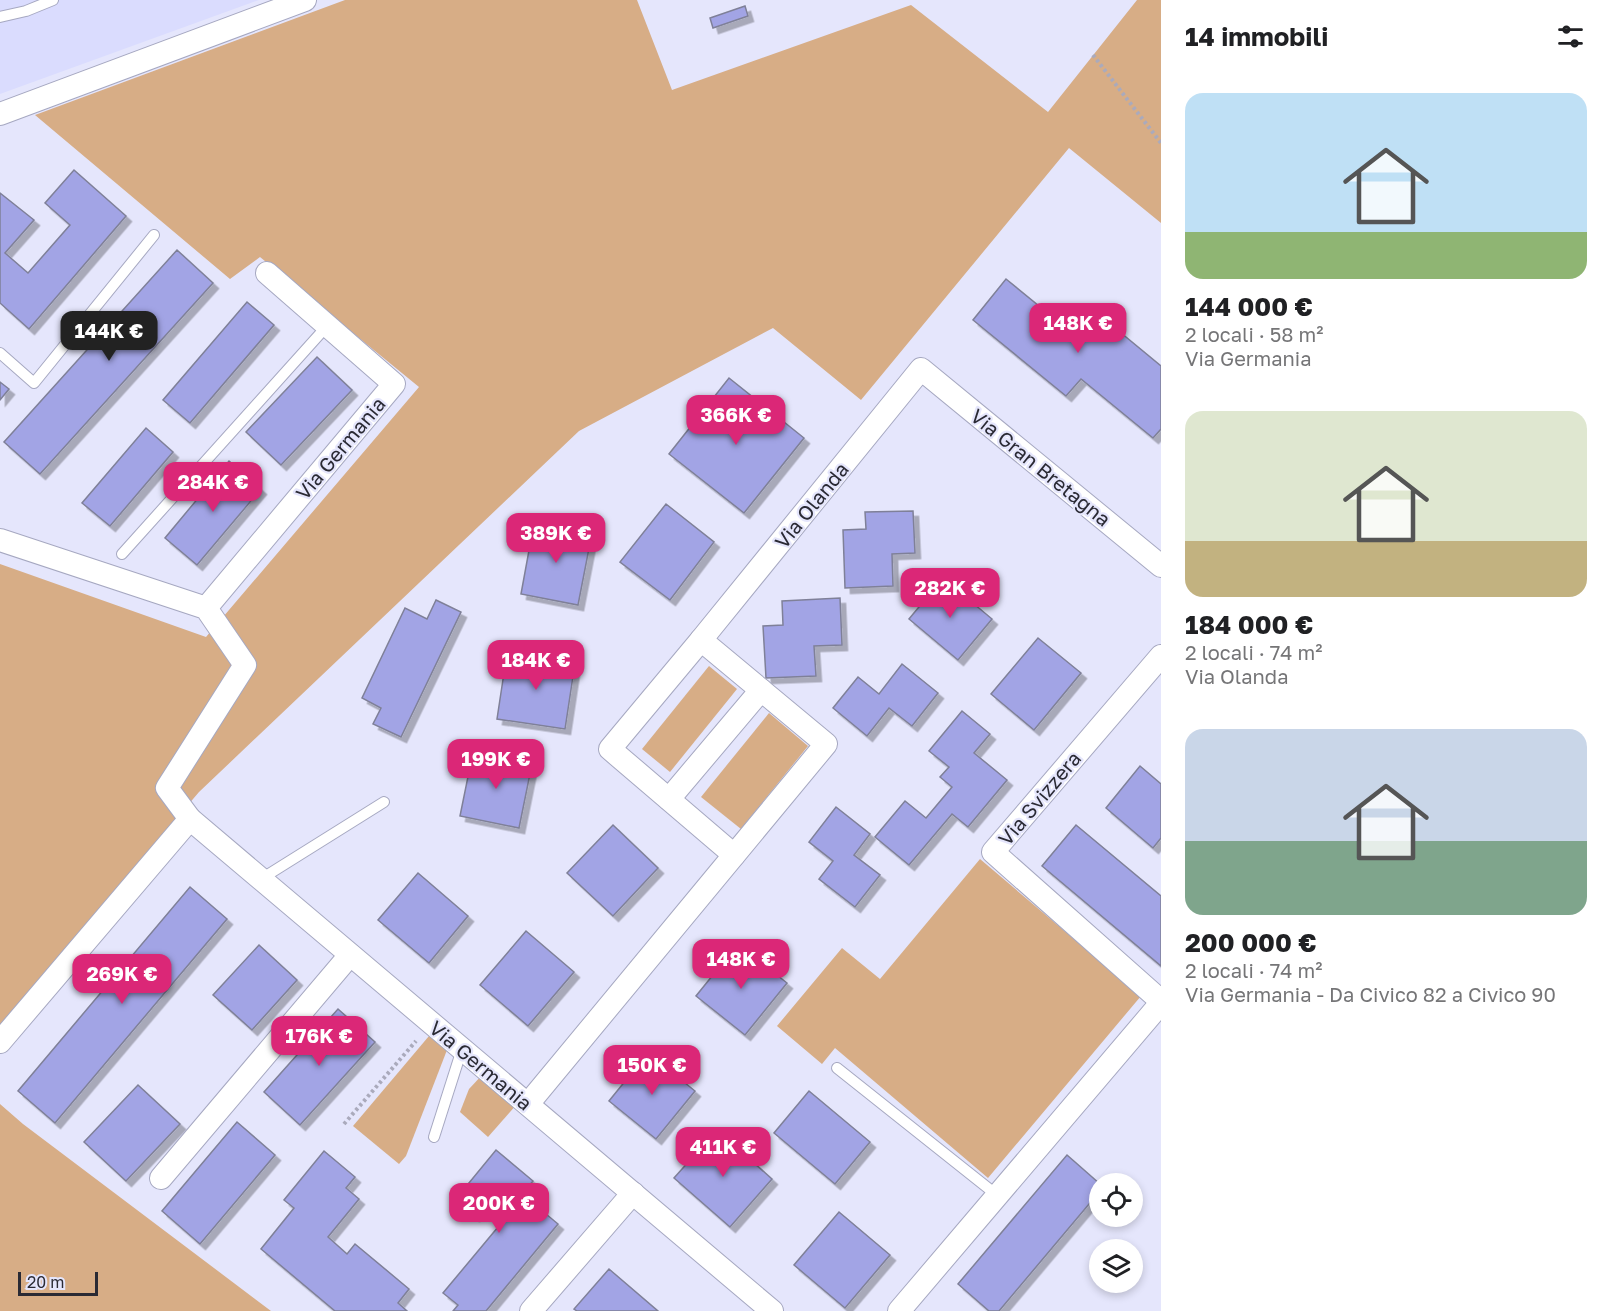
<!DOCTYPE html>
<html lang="it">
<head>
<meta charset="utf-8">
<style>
	body { margin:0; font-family:"Golos Text",sans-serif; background:#f2f2f2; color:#202124; height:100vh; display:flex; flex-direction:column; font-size:22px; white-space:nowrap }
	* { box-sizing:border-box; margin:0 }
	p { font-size:20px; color:#757577 }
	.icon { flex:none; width:33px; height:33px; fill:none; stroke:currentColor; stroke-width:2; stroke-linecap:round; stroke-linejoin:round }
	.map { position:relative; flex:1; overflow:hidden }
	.details { display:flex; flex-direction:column; background:#fff; width:450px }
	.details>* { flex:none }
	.controls { position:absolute; left:1089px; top:1173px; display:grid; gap:12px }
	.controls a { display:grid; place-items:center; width:54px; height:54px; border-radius:50%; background:#fff; box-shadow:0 3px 9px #0003; font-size:30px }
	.scale { position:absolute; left:18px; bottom:15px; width:80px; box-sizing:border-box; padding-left:6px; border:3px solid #2a2a34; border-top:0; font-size:16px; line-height:21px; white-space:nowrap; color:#2a2a34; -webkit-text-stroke:4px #e5e6fc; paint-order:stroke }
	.price { position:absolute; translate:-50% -51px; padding:0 14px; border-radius:12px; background:#db2777; color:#fff; font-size:20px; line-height:39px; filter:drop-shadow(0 2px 3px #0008) }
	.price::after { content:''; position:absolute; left:50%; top:36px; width:18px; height:14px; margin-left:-9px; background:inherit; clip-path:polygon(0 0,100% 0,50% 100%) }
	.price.active { background:#222; color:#fff }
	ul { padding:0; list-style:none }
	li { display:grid; align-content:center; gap:12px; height:318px; padding:0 24px }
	li span { display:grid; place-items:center; height:186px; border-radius:18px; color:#555 }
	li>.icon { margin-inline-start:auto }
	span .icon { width:108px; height:108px; fill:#fffc; stroke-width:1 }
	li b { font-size:26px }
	h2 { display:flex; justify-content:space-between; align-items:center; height:72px; padding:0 24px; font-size:26px }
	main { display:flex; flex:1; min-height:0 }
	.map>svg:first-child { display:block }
	.built { fill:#dadcfe }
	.green { fill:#d7ad86 }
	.building { fill:#a2a4e5; stroke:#7f8098; stroke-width:1.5; filter:url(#shadow) }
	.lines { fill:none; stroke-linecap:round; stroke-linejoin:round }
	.service-casing { stroke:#a6a8c1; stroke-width:12 }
	.minor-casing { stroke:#a6a8c1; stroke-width:24 }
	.path { stroke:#aaaabc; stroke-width:4; stroke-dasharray:3 3; stroke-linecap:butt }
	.service { stroke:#fff; stroke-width:10 }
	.minor { stroke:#fff; stroke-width:22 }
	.labels { text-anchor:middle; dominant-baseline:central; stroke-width:4.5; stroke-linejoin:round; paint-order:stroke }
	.street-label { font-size:20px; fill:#2a2a34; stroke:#e5e6fc }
</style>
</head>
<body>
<main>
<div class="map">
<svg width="1161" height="1311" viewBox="0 0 1161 1311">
	<defs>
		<filter id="shadow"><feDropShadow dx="5.5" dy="5.5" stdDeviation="0" flood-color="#0004"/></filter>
	</defs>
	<rect width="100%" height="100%" fill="#e5e6fc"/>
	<path class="built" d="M0,0H259L0,94Z"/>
	<g class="green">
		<path d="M345,0H637L672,90L911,5L1048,112L1137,0H1161V223L1069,148L861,400L773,328L579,431L199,792L0,1025V564L206,637L419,387L260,257L230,279L35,115Z"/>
		<path d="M709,666L737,689L670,772L642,749Z"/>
		<path d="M769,713L808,746L741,829L701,797Z"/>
		<path d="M980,859L1141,996L988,1178L835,1048L822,1064L777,1026L842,948L880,979Z"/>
		<path d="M429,1036L447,1050L406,1156L399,1164L353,1126Z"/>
		<path d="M483,1074L517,1104L488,1137L460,1112L469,1089Z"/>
		<path d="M0,1104L23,1124L271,1311H0Z"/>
	</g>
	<g class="building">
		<path d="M745,6L748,16L713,28L710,18Z"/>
		<path d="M74,170L126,216L29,329L0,303V193L34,220L5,253L28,273L70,225L45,203Z"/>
		<path d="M177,250L213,283L40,474L4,442Z"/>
		<path d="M1006,279L1066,328L1086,304L1161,366V429L1153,438L1081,379L1066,396L973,320Z"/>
		<path d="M247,302L274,325L190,423L163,400Z"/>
		<path d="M317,357L352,390L281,465L246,432Z"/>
		<path d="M729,378L804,438L744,513L669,454Z"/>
		<path d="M0,382L9,389L0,400Z"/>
		<path d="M146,428L173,452L110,526L82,503Z"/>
		<path d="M229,461L261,489L197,565L165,538Z"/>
		<path d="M666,504L714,542L670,600L620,562Z"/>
		<path d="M913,511L915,553L892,554L893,586L845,588L843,530L866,529L865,512Z"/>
		<path d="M534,523L592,533L578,605L521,594Z"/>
		<path d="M943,578L992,619L958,660L909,619Z"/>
		<path d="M840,598L842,645L814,646L816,676L766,678L763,626L783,625L782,601Z"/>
		<path d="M436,600L461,612L401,737L373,724L381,708L362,698L405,608L427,619Z"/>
		<path d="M1038,638L1081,673L1034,730L991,694Z"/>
		<path d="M507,653L575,663L565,729L497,719Z"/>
		<path d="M902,664L938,693L912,726L889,708L867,736L833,708L858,677L879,694Z"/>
		<path d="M962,711L990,734L974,753L1007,780L968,827L952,814L909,865L875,837L905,801L926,818L952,787L940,777L949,767L929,751Z"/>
		<path d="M473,752L532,764L519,828L460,816Z"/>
		<path d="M1140,766L1161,784V838L1153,848L1106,808Z"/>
		<path d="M836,807L870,834L854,855L880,875L855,907L819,879L833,861L809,842Z"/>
		<path d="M613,825L658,868L613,916L567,873Z"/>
		<path d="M1076,825L1161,896V966L1042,866Z"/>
		<path d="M418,873L468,916L429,963L378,920Z"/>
		<path d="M190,887L227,919L55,1123L18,1091Z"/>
		<path d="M526,931L574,972L528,1026L480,985Z"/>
		<path d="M738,944L787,983L745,1035L696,996Z"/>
		<path d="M259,945L297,980L252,1030L213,995Z"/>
		<path d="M338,1009L375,1042L300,1125L264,1092Z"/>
		<path d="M648,1053L695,1091L656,1139L609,1101Z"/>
		<path d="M138,1085L180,1124L126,1181L84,1142Z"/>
		<path d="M809,1091L870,1142L835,1184L774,1133Z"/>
		<path d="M237,1122L275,1155L200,1244L162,1211Z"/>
		<path d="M717,1130L772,1179L730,1227L674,1178Z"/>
		<path d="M496,1150L533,1181L522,1194L558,1224L486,1311H453L458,1305L443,1293L503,1221L483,1205L474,1216L455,1200Z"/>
		<path d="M324,1151L355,1177L346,1188L359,1199L328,1237L347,1254L355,1244L409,1289L398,1303L407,1311H335L261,1249L294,1208L284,1200Z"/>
		<path d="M1067,1155L1100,1184V1191L999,1311H989L958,1284Z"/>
		<path d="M839,1212L890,1255L845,1308L794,1265Z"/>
		<path d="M609,1269L658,1311H577L574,1309Z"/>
	</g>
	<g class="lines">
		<g class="service-casing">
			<g id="service">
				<path d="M0,17L26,11L53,0"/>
				<path d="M0,353L34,383L154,235"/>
				<path d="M122,554L327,326"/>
				<path d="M261,879L384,802"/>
				<path d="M837,1068L998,1196"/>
				<path d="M434,1137L462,1049"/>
			</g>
		</g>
		<g class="minor-casing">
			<g id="minor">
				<path d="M0,114L305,0"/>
				<path d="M0,540L206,608L245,665L167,788L190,819"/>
				<path d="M206,608L394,384L267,273"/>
				<path d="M701,640L610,749L734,855"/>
				<path d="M1161,656L993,852L1161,1001"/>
				<path d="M669,799L761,690"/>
				<path d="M0,1042L190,819L772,1311"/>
				<path d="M528,1104L826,744L701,640L921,369L1161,566"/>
				<path d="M161,1178L350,955"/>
				<path d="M531,1311L633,1193"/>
				<path d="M899,1311L1161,1003"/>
			</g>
		</g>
		<g class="path">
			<path d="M1093,55L1161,143"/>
			<path d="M344,1124L416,1041"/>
		</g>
		<use href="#service" class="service"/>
		<use href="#minor" class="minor"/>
	</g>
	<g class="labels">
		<g class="street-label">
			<text transform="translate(340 448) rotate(-50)">Via Germania</text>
			<text transform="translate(1041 467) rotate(39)">Via Gran Bretagna</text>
			<text transform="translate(811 505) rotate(-51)">Via Olanda</text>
			<text transform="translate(1039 798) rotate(-50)">Via Svizzera</text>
			<text transform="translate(481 1065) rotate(40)">Via Germania</text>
		</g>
	</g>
</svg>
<div class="controls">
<a><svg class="icon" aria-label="locate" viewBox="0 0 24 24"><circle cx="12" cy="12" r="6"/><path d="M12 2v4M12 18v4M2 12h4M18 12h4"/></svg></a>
<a><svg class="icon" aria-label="layers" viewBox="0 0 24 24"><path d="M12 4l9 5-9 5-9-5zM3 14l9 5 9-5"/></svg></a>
</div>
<div class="scale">20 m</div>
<b class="price" style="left:1078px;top:354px">148K €</b>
<b class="price active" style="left:109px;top:362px">144K €</b>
<b class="price" style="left:736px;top:446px">366K €</b>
<b class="price" style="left:213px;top:513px">284K €</b>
<b class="price" style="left:556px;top:564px">389K €</b>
<b class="price" style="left:950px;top:619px">282K €</b>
<b class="price" style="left:536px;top:691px">184K €</b>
<b class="price" style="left:496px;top:790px">199K €</b>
<b class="price" style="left:741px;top:990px">148K €</b>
<b class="price" style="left:122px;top:1005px">269K €</b>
<b class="price" style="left:319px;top:1067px">176K €</b>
<b class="price" style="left:652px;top:1096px">150K €</b>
<b class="price" style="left:723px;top:1178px">411K €</b>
<b class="price" style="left:499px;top:1234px">200K €</b>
</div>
<section class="details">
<h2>14 immobili<svg class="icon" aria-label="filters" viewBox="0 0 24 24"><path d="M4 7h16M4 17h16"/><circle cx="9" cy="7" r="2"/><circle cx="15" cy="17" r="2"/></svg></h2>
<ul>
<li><span style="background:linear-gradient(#bfe0f5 75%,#8fb573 0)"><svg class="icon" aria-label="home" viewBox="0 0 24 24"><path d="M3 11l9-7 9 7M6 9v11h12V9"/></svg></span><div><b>144 000 €</b><p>2 locali · 58 m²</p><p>Via Germania</p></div></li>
<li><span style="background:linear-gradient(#dfe7d0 70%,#c2b280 0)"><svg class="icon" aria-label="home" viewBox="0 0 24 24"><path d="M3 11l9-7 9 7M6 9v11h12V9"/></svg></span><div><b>184 000 €</b><p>2 locali · 74 m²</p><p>Via Olanda</p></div></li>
<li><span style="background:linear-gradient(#c9d6e8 60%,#7fa58c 0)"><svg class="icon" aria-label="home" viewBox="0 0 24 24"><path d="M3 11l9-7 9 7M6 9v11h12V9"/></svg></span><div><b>200 000 €</b><p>2 locali · 74 m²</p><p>Via Germania - Da Civico 82 a Civico 90</p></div></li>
</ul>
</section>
</main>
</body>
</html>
